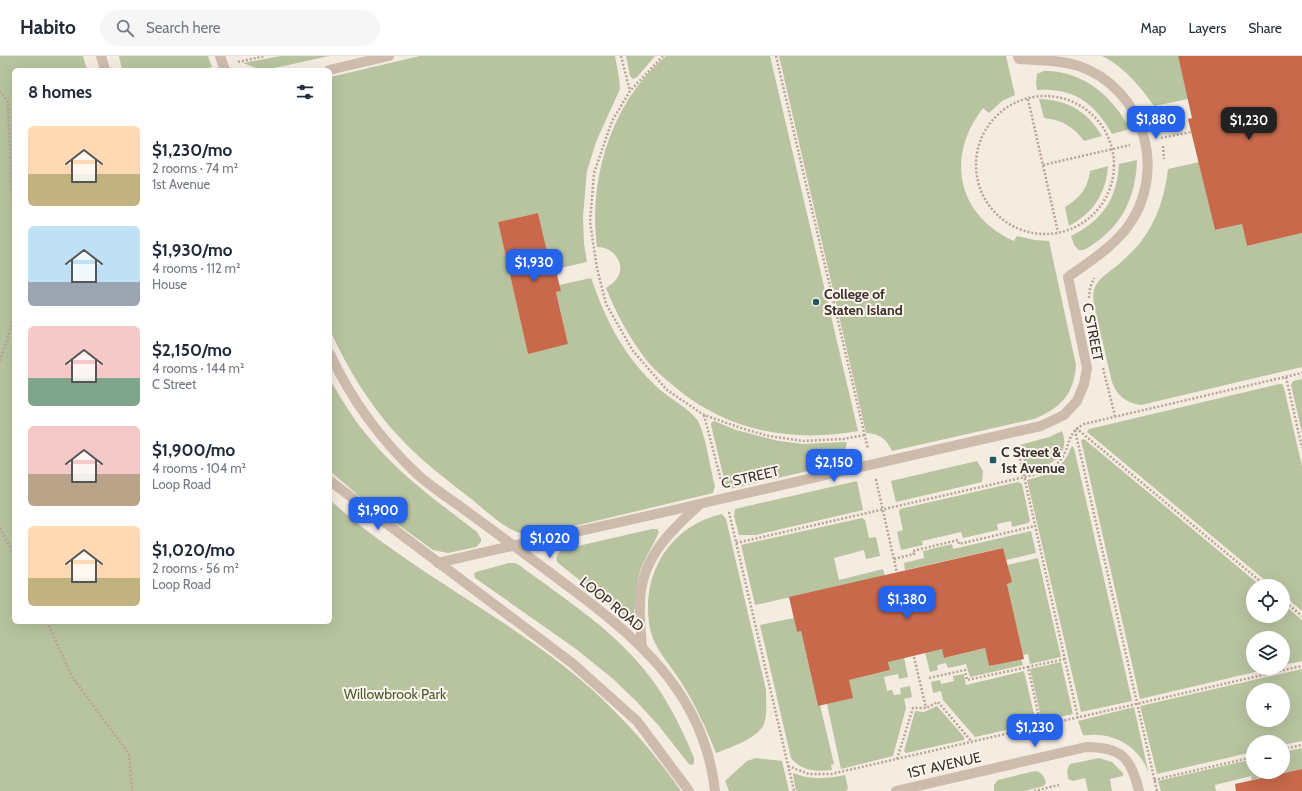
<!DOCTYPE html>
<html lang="en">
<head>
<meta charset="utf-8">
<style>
	body { margin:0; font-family:Cabin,sans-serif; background:#f6f6f7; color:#1f2937; height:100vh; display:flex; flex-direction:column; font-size:15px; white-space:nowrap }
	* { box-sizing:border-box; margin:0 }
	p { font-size:13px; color:#747a83 }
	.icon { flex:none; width:22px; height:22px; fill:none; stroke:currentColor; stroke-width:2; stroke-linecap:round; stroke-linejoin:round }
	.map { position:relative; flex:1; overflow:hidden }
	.details { position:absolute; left:12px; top:12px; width:320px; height:556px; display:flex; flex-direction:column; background:#fff; border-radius:6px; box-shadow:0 4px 16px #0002 }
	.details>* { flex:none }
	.buttons { position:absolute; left:1246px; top:523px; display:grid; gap:8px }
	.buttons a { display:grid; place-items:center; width:44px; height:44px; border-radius:50%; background:#fff; box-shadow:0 4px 16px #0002; font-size:20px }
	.price { position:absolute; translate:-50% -34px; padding:0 9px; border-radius:8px; background:#2563eb; color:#fff; font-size:13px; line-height:26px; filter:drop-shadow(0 1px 2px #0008) }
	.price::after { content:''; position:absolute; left:50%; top:24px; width:12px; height:9px; margin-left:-6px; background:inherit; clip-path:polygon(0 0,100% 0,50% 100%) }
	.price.active { background:#222; color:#fff }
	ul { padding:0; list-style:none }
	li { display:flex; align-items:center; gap:12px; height:100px; padding:0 16px }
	li span { display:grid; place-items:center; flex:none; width:112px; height:80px; border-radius:6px; color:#555 }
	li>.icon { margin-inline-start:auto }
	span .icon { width:48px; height:48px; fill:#fffc; stroke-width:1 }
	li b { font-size:17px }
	h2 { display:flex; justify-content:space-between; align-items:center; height:48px; padding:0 16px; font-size:17px }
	header { display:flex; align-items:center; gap:24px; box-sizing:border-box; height:56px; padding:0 20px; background:#fff; border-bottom:1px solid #e0e1e3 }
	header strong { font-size:19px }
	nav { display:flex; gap:22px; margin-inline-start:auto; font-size:14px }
	.search { width:280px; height:36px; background:#f6f6f7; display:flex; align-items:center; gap:10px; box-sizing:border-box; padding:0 14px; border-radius:22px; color:#747a83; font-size:15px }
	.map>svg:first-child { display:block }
	.green { fill:#b8c4a0; fill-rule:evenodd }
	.building { fill:#c8694b }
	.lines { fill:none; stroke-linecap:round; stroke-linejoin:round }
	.path { stroke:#b9a596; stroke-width:2.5; stroke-dasharray:2 2; stroke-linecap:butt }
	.minor { stroke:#cdbbac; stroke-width:10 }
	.poi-dot { fill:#1f5a5e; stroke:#fbf5ee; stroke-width:1.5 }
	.labels { text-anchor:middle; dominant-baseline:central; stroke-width:4; stroke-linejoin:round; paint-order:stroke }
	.poi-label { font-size:14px; font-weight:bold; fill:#3b302b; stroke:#fbf5ee; text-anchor:start }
	.street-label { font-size:14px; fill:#3b302b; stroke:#fbf5ee }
	.park-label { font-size:14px; fill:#4a5a2e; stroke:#fbf5ee }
</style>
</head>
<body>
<header>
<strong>Habito</strong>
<div class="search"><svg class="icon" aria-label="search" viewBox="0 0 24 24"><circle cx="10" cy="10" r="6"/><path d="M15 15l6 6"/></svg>Search here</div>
<nav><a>Map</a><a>Layers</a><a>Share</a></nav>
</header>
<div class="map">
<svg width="1302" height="735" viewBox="0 0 1302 735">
	<rect width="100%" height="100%" fill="#f4ebe1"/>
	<g class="green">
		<path d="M0,0H83L87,14H14V566H330V444C402,509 490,552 565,611C611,647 648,688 681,735H0Z"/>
		<path d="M119,0H208L212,11L202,14H122Z"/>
		<path d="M281,0H329L270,13L261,14L243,7Z"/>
		<path d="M420,0H615L619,22L620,33L596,86L587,115L583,160L584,188L587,206L556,213L554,207L550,208L538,157L498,166L528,297L568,288L556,236L561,235L559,229L591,222C607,267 623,299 658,332C669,342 690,353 698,365C706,380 710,412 715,430L713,437L549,476C541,477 533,479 525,478C507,476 484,453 470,442C447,424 423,406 403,385C372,353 348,314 330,274V21Z"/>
		<path d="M626,0H655L637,21L633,23L630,20Z"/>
		<path d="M666,0H770L858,375C791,387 727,375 675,331C664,322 652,312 644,301C628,279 616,257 606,232C608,230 612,228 614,226C629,212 615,190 597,191C588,122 612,45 666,0Z"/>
		<path d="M779,0H1006L1015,39L1002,45L989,57L983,52C945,101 957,159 1014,185L1017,180L1035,184L1049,185L1076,309C1074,338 1061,352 1034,363L892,395C886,383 881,378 866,377Z"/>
		<path d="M1102,0H1178L1188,43L1154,50C1141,31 1123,10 1102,0Z"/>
		<path d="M1044,15C1083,14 1113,41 1130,73L1112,78C1095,47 1073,31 1037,34L1036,27L1037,18Z"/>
		<path d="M1039,43C1068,44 1087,55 1102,80L1084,85C1073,70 1062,64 1044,62Z"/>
		<path d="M1137,104C1136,138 1124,167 1095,187C1090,190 1085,195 1079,194L1074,189L1071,180C1102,165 1117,143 1119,108Z"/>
		<path d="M1204,105L1200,110L1215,174L1242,168L1247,190L1302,177V311L1141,349C1126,347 1117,340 1112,326L1094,249C1090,225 1104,221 1119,208C1126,202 1134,194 1140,187C1157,165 1165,140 1168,113Z"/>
		<path d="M1108,110C1106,138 1093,157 1069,170L1065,151C1080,142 1088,132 1090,115Z"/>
		<path d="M1302,323V377L1291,329L1293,325Z"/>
		<path d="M330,324C341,342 352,361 366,378C397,417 438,446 477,476L481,483V486L476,491L448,497L433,494L359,440L330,415Z"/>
		<path d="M1279,328H1282L1284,332L1302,410V555L1283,539V530H1272L1087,376L1089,373Z"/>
		<path d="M714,365L736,374L779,385L803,388L845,386L847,387L843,400V407L729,433L725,427L711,369V367Z"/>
		<path d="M1062,375C1072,401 1047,411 1026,416L1020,389L1049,381Z"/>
		<path d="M1084,383L1261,530H1253V560H1283V548L1302,564V605L1283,609V582H1253V612H1272L1140,643L1081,384Z"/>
		<path d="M1072,390L1074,392L1132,645L1081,656L1027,424C1043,420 1057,416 1066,402C1069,398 1069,394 1072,390Z"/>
		<path d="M977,405L983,415L982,426L896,446L891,425Z"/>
		<path d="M857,425L863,454L756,479H739L734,460L735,453Z"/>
		<path d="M1018,426L1022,428L1030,465L1028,467L1012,471L1011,465L997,468L998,474L963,482L961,476L922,485L923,489L901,494L897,476L903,474L899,456L900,453Z"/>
		<path d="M722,458L726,463L766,634C766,644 767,655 765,665C761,682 731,691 716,697C706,672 695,648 681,626C672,611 658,597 652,580C649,571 648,561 648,553C647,507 677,468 722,458Z"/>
		<path d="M862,462L865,464L869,482L876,481L880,500L866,503L864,494L834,502L839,524L883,513L885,520L755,549L741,489Z"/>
		<path d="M652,473H657L659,476C651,495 640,507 637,529C636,536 635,559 632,563L624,560L557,506C555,499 559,495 565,493Z"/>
		<path d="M1031,475L1036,497L1006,504L1002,492L905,514L904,507L924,502L923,495L952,488L953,493Z"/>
		<path d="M1038,502L1061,601L1030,608L1028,598L1023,599L1007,528L1011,526L1007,509Z"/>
		<path d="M509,507H515L519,509C558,538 603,567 635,603C662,632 679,666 694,702V708L690,709L688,707L659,670L636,645L612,622L576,593L475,522L474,518L476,516Z"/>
		<path d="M794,562L797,576L801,575L818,650L820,649L834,708L831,709L832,714C817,716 801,715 791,702L760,569Z"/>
		<path d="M942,592L945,602L985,592L989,610L1021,603L1023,609L970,621L966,608L948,612L946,607L937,609L938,614L930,616L925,596Z"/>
		<path d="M904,601L908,621L899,623L898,618L884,621L887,635L892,634L894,639L901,638L900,632L910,630L912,641L904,643L906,652L893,700L841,713L827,648L849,624L890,614L888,605Z"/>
		<path d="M1061,606L1073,658L1042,665L1030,613Z"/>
		<path d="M1302,613V685L1283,689V686H1253V696L1157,718L1140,650ZM1253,634H1283V664H1253Z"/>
		<path d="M1024,615L1036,667L975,681L943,644L941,635L933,637L931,626L940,624L941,628L954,625L953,620L964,618L966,629Z"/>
		<path d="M937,650L964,681V684L906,697L904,695L915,655L924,656Z"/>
		<path d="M1134,651L1149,719C1143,696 1121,680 1098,679C1093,678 1088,680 1083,679L1078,665Z"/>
		<path d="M1302,692V713L1252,724L1251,720L1215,729L1216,735H1161L1158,725L1253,703V716H1283V696Z"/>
		<path d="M756,702L782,705L789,735H729L725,725L747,705Z"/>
		<path d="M1099,702L1112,706L1123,717V720L1110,723L1112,735H1088L1085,722L1073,725L1068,723L1067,714L1070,708Z"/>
		<path d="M1035,715C1042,716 1044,720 1046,727L1044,730L1025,735H994V729L998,724Z"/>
		<path d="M794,717C811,725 828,722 845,719L848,732L846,735H796L793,719Z"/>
	</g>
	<g class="building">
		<path d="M1178,0H1302V177L1247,190L1242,168L1215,174L1188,63L1192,62Z"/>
		<path d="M538,157L550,208L554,207L561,235L556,236L568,288L528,298L498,166Z"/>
		<path d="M1003,492L1012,526L1007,528L1024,603L989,610L985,592L944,602L942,593L888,606L890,614L849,624L853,642L818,650L801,575L797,576L789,541Z"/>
		<path d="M1302,713V735H1236L1235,728Z"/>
	</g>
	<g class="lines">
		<g class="path">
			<path d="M621,0L630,35"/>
			<path d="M663,0L630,35L612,65L594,117L590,166L597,212L606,248L633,295L667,334L704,359L747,374L769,380L803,385L843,383L865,379"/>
			<path d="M776,0L868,393"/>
			<path d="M238,6L265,0"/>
			<path d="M0,35L8,46L14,183"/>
			<circle cx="1045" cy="109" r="69"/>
			<path d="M1028,43L1058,176"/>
			<path d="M1161,82L1191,76"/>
			<path d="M1163,90L1164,103"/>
			<path d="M1043,109L1130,89"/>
			<path d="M1089,242L1090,232L1094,222"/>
			<path d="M0,305L14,262"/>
			<path d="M1103,312L1115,360"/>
			<path d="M1286,321L1302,392"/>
			<path d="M704,359L722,428"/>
			<path d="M1076,372L1266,530"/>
			<path d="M1075,374L1157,735"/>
			<path d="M1016,393H1018L1078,662"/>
			<path d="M877,424H876L897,517"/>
			<path d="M729,456L794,735"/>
			<path d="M0,472L14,499"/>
			<path d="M736,487L1042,417C1049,413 1057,409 1062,402C1071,388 1066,378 1084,368L1302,317"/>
			<path d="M894,503L914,498L913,495L958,484L959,488L1035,470"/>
			<path d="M1283,544L1302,560"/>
			<path d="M47,566L73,622L129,698L132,735"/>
			<path d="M914,601L926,652"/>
			<path d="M929,622L965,614L967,624L1028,611"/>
			<path d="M1041,670L1028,611L1065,603"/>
			<path d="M1283,693L1302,689"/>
			<path d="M897,703L913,652H926L938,646L972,686"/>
			<path d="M788,710L809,718H831L1302,610"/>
			<path d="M1154,724L1253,701"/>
			<path d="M1034,735L1059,729"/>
		</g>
		<g class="minor">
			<path d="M101,0L105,14"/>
			<path d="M220,0L225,14"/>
			<path d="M329,14L389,0"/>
			<path d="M330,298C351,343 382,385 418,419C434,433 453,445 469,457C499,479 528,500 557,522C633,578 704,634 715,735"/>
			<path d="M330,425L572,607L637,665L689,735"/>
			<path d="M438,507C525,486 612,469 699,448C813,422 927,395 1041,370L1064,359L1077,345L1084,328L1087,312L1068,221C1089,206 1110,193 1126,173C1169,118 1145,33 1079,10C1060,4 1038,4 1019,3L1018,0"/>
			<path d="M642,591C641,577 639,562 640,548C640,504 669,476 699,449"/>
			<path d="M896,735L1086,691C1121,691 1131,701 1139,735"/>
		</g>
	</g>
	<g class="poi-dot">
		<circle cx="816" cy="246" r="4"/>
		<rect x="989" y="400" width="8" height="8" rx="2"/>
	</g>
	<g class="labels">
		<g class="poi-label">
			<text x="824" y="238">College of<tspan x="824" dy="16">Staten Island</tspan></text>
			<text x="1001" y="396">C Street &amp;<tspan x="1001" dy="16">1st Avenue</tspan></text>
		</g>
		<g class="street-label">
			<text transform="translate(1093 276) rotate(79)">C STREET</text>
			<text transform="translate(750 421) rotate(-13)">C STREET</text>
			<text transform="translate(612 548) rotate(39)">LOOP ROAD</text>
			<text transform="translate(944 709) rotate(-13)">1ST AVENUE</text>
		</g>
		<g class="park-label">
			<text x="395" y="638">Willowbrook Park</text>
		</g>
	</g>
</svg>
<div class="buttons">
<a><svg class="icon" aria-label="locate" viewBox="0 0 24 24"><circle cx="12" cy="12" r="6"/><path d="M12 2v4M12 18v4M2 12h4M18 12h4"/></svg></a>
<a><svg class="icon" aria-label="layers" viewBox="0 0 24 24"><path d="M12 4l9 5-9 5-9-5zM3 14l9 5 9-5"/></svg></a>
<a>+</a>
<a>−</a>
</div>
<b class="price" style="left:1156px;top:84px">$1,880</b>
<b class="price active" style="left:1249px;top:85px">$1,230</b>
<b class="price" style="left:534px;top:227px">$1,930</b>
<b class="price" style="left:834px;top:427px">$2,150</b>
<b class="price" style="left:378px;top:475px">$1,900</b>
<b class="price" style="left:550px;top:503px">$1,020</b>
<b class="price" style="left:907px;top:564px">$1,380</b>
<b class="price" style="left:1035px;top:692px">$1,230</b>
<section class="details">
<h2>8 homes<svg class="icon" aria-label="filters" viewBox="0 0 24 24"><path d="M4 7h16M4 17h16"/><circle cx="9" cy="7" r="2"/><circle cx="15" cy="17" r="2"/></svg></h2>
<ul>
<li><span style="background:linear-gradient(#ffd9b3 60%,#c2b280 0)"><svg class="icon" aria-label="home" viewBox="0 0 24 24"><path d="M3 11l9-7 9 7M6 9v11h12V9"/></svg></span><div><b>$1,230/mo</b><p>2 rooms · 74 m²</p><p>1st Avenue</p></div></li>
<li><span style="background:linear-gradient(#bfe0f5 70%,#9aa5b1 0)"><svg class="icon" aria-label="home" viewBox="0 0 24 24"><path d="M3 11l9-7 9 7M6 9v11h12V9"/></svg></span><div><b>$1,930/mo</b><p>4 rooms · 112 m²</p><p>House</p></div></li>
<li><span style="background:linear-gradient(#f6c9c9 65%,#7fa58c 0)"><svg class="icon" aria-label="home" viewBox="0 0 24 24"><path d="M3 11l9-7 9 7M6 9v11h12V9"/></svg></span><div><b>$2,150/mo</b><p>4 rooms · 144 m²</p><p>C Street</p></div></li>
<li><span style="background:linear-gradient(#f6c9c9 60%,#b9a48a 0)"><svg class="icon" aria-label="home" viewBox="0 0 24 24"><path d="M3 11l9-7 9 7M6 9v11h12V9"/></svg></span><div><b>$1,900/mo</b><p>4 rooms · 104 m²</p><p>Loop Road</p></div></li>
<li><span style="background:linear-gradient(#ffd9b3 65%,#c2b280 0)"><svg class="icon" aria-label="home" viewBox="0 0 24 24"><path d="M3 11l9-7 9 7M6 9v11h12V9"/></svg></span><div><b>$1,020/mo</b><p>2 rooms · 56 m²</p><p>Loop Road</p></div></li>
</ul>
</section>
</div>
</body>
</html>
